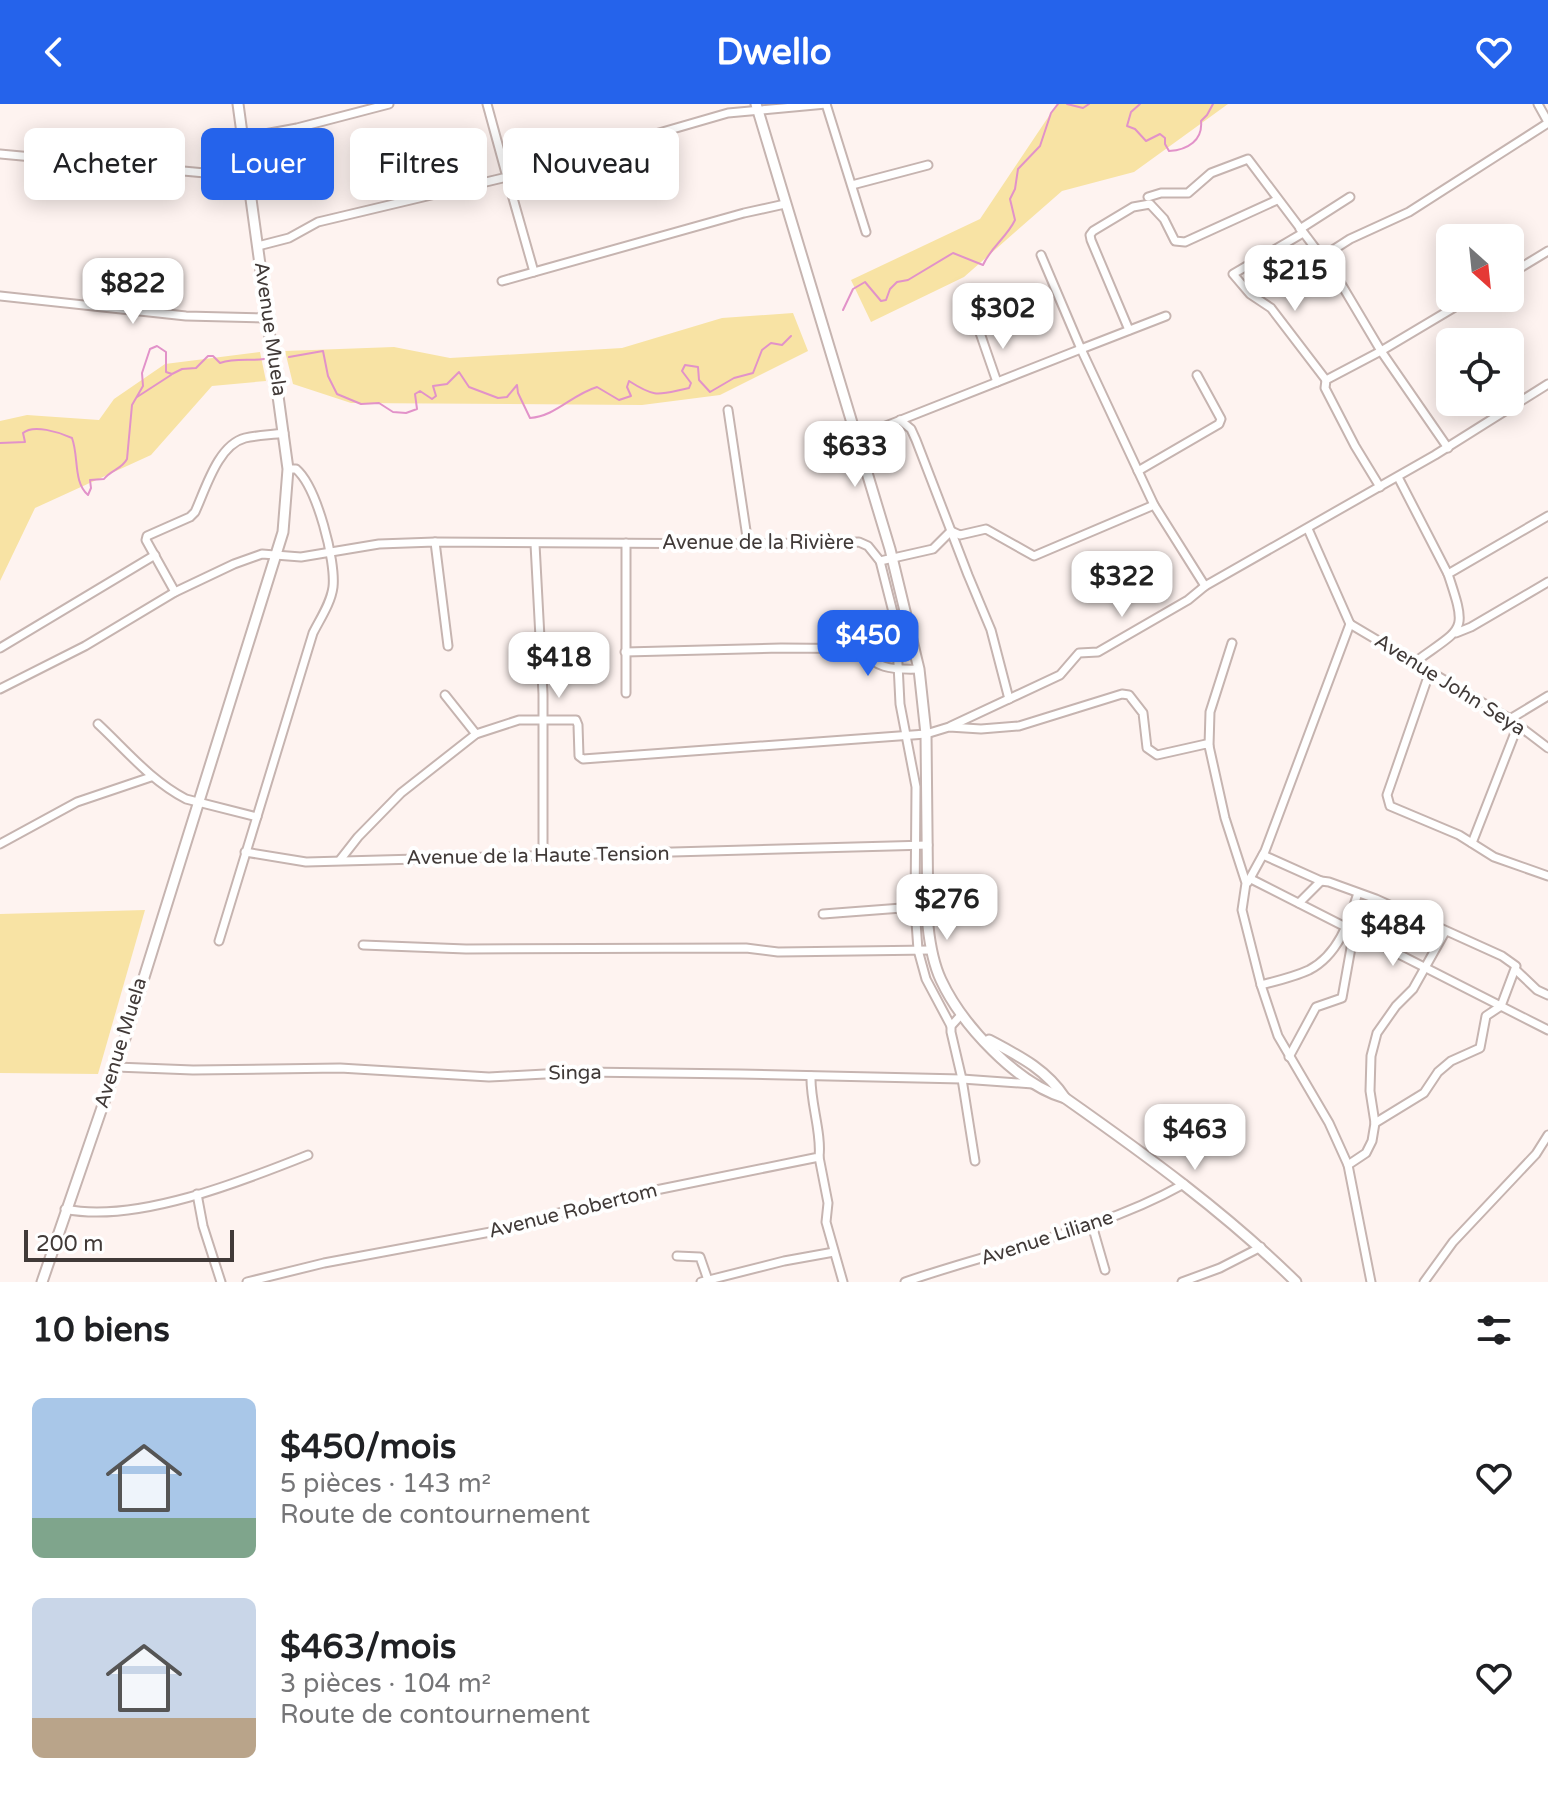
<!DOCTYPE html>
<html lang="fr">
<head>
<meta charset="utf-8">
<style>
	body { margin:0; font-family:"Varela Round",sans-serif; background:#f6f6f6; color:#202124; height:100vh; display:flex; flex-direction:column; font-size:30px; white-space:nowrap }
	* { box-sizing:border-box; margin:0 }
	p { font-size:26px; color:#757577 }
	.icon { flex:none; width:44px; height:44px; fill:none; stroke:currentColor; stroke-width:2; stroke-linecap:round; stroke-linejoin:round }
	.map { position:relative; height:1178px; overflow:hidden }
	.panel { display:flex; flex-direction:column; background:#fff; flex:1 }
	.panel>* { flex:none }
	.banner { position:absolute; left:24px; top:24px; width:800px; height:72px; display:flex; gap:16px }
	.needle { width:52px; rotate:153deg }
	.fabs { position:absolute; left:1436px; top:120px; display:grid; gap:16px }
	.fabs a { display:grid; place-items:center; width:88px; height:88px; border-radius:12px; background:#fff; box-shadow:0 4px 20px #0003; font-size:40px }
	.scale { position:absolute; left:24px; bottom:20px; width:210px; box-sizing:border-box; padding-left:8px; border:4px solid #413a38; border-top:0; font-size:22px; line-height:28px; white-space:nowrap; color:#413a38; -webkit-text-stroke:6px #fff; paint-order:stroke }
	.price { position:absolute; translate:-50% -68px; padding:0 18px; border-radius:16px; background:#fff; color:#222; font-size:26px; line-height:52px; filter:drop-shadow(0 2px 4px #0008) }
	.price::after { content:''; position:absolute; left:50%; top:48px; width:24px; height:18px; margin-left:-12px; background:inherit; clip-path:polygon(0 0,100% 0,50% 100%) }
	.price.on { background:#2563eb; color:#fff }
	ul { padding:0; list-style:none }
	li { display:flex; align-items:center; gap:24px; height:200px; padding:0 32px }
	li span { display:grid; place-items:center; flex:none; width:224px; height:160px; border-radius:12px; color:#555 }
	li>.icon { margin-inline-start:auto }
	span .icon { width:96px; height:96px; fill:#fffc; stroke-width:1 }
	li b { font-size:34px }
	h2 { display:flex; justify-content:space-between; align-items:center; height:96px; padding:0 32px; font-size:34px }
	.chip { padding:0 28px; border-radius:12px; background:#fff; box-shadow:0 4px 20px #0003; font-size:28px; line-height:72px }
	.chip.on { background:#2563eb; color:#fff }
	header { display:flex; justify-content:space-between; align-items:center; height:104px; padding:0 32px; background:#2563eb; color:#fff; font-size:36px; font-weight:700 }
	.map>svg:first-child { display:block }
	.green { fill:#f8e3a4 }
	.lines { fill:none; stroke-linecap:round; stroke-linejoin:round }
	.stream { stroke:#e292c9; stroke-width:2 }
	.street-casing { stroke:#c6b4b0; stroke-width:11 }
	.secondary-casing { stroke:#c6b4b0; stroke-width:13 }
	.street { stroke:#fff; stroke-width:7 }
	.secondary { stroke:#fff; stroke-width:9 }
	.labels { text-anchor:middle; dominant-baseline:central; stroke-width:8; stroke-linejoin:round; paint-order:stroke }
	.street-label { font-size:20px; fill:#413a38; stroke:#fff }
</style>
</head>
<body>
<header><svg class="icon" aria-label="back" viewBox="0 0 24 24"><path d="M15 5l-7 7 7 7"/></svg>Dwello<svg class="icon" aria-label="heart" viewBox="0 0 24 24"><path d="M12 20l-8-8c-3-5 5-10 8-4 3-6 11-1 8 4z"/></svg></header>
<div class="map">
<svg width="1548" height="1178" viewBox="0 0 1548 1178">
	<rect width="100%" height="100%" fill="#fef3f0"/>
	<g class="green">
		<path d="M1057,0H1228L1134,68L1062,87L964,173L871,218L851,176L980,115Z"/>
		<path d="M793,209L808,247L720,291L642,301L351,299L293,280L285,247L394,243L450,254L622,244L722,214Z"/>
		<path d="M260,248L266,277L212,282L151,351L35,404L0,477V317L27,311L99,316L114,295L165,260Z"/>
		<path d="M145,806L98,970L0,969V810Z"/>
	</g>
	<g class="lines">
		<g class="stream">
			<path d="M1067,0L1083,4L1089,0"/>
			<path d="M1140,0L1131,8L1127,22L1135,25L1146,37L1160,30L1165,34V40L1169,47C1188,46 1203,36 1201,17L1207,11L1213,0"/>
			<path d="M843,206L853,185L865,178L881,197L886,196L890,185L897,178L908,176L953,149L983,161C991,143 1007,133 1015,116L1010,95L1015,85L1018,65L1040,42L1051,9L1058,0"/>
			<path d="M289,253L323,247L328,272L337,290L361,300L379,299L393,308L406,309L417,305L415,290L420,287L432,295L436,292L433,282L447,280L459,268L469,283L498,294L507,293L517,281L518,289L530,314C556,312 571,291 597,283L619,296L631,292L627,283L629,277C657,295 659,290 689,284L691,279L682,267L685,261L698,263L699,276L710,288L734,274L753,269L762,246L771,239L782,241L791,232"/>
			<path d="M137,293L171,271"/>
			<path d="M0,339L25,338L23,329C33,320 59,328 72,334C79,353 73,378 88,391L91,384L90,376L104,375C111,366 122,365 127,355L132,301L143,282L142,269L150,245L157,242L166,248V268L172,270L182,265L196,264L208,252H213L220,259C235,254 249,257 264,255"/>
		</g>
		<g class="street-casing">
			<g id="street">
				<path d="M826,0L866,128"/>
				<path d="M1538,0L1548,18"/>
				<path d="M243,34L297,24L389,0"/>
				<path d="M0,50L248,73"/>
				<path d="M852,81L928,61"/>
				<path d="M1148,93L1161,89H1188L1211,69L1248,55L1337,173L1381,247L1448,344"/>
				<path d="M1300,125L1350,93"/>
				<path d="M1303,129L1233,170L1250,190L1271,204L1326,276"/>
				<path d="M258,142L289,134L318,118L507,73L487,0"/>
				<path d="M1041,151L1081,245L1166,212"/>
				<path d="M1322,153L1350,135L1409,108L1548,19"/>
				<path d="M534,168L507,73L728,9L826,0"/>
				<path d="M1510,170L1548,147"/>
				<path d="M502,177L744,109L785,100"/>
				<path d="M0,192L186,212L268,214"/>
				<path d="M979,226L997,278"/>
				<path d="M1129,226L1091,136L1090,131L1093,127L1133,103L1150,100L1164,115L1175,137L1185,138L1277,96"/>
				<path d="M728,306L748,440"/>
				<path d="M900,316L911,325L916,336L968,471L991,526L1009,595"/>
				<path d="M858,336L883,323L1081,245L1154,401"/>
				<path d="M1138,367L1219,320L1221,315L1197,271"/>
				<path d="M1398,373L1448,470"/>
				<path d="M1380,383L1355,342L1325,284L1326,276L1381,247L1470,194"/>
				<path d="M1308,425L1350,520"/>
				<path d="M435,438L448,542"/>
				<path d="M535,440L543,590V753"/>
				<path d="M880,457L896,520L900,600L916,683L915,804L918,846L926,875L951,922"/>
				<path d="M175,488L146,436L147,432L190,413L195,408C206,384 218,341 245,334C258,331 272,331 284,329"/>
				<path d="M1350,520L1510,615L1548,644"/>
				<path d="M1456,529L1471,523L1548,478"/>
				<path d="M0,544L155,451"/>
				<path d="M856,544C879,564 887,566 919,565"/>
				<path d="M625,548L781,544L896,545"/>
				<path d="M1415,558C1464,522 1468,530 1448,470L1548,412"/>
				<path d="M1430,567L1387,691L1390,702L1459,731L1494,753L1548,772"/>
				<path d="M0,585L85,542L175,488L234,460L262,450L301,453L379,440L435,438L748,440L859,438L868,442L880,457L933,445L951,427L960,431L986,425L1034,452L1154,401L1205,482"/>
				<path d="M626,589V439"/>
				<path d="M445,591L476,630"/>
				<path d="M1510,615L1548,592"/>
				<path d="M98,620C127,647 150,676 186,695L257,713"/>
				<path d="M951,622L1060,571L1079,549L1098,548L1188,496L1205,482L1435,351L1548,280"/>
				<path d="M1209,642L1210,608L1232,539"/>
				<path d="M1472,739L1518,621"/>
				<path d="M0,740L77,698L151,673"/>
				<path d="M245,748L306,758L928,741"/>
				<path d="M1263,751L1321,777"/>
				<path d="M340,756L358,733L401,689L476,630L519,616H576L578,621L579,652L583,655L926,630L949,623L981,625L1019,622L1122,590L1129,591L1143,609L1147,644L1157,651L1206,640L1209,642L1225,714L1246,779L1242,806L1261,881L1278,932L1329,1019L1348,1061L1371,1178"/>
				<path d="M1251,775L1548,926"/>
				<path d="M1248,778L1265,747L1350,520"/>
				<path d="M1299,799L1321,777L1329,778L1376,795L1502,852L1516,862L1501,902L1486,912L1480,944L1451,957L1438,968L1424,989L1375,1019"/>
				<path d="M823,810L928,802"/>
				<path d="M219,837L313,529C320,515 331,499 333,483C336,457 317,383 296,365H288"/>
				<path d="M363,841L466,845L746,844L778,848L931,846"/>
				<path d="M1516,866L1537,886L1548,891"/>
				<path d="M1261,881C1276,877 1294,873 1309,866C1338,851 1349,818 1358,789"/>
				<path d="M961,911L951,922V928L962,975L975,1057"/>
				<path d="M1289,953L1316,903L1342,894L1354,827"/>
				<path d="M116,963L193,966L340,964L489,973L582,968L740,970L962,975L1033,980"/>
				<path d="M819,1053L828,1099L826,1118L843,1178"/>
				<path d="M1348,1061L1366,1049L1372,1037L1375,1019L1370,987L1371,952L1377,929L1396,902L1413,885L1445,828"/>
				<path d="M197,1090L203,1122L221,1178"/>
				<path d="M65,1105C135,1120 243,1077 308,1051"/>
				<path d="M1092,1121L1105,1166"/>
				<path d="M677,1152L700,1153L708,1176"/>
				<path d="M247,1178L324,1159L512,1124L554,1110L656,1086L819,1053C822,1029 810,998 811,972"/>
				<path d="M701,1178L784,1157L834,1148"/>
				<path d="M905,1178C999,1145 1096,1129 1184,1080"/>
				<path d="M1182,1178L1220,1164L1261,1143"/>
				<path d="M1424,1178L1453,1138L1536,1050L1548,1031"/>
			</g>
		</g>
		<g class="secondary-casing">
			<g id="secondary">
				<path d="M756,0L890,445L919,565L926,630L928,822C930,841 933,859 941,876C962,921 1017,980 1065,994C1146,1051 1226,1109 1296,1178"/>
				<path d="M989,936C1019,952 1046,965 1065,994"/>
				<path d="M42,1178L116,963L283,428L288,365L238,0"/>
			</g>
		</g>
		<use href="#street" class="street"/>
		<use href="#secondary" class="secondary"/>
	</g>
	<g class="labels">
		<g class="street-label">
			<text transform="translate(270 225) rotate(82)">Avenue Muela</text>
			<text x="758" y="439">Avenue de la Rivière</text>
			<text transform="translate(1450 581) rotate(32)">Avenue John Seya</text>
			<text transform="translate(538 752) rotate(-1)">Avenue de la Haute Tension</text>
			<text transform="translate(121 939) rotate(-73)">Avenue Muela</text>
			<text transform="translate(575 969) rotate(-1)">Singa</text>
			<text transform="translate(573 1107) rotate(-14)">Avenue Robertom</text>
			<text transform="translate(1047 1134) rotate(-18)">Avenue Liliane</text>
		</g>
	</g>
</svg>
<div class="fabs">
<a><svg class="needle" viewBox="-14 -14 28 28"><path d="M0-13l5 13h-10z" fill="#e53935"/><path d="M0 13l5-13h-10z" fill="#757577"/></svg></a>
<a><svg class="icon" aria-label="locate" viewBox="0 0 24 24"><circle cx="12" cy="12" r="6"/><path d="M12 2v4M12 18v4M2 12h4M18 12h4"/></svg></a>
</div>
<div class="scale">200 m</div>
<b class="price" style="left:1295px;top:209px">$215</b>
<b class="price" style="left:133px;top:222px">$822</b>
<b class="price" style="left:1003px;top:247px">$302</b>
<b class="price" style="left:855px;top:385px">$633</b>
<b class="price" style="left:1122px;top:515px">$322</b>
<b class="price on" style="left:868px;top:574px">$450</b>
<b class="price" style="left:559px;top:596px">$418</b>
<b class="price" style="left:947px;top:838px">$276</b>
<b class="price" style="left:1393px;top:864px">$484</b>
<b class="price" style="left:1195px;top:1068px">$463</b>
<div class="banner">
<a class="chip">Acheter</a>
<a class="chip on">Louer</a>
<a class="chip">Filtres</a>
<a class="chip">Nouveau</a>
</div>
</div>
<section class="panel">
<h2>10 biens<svg class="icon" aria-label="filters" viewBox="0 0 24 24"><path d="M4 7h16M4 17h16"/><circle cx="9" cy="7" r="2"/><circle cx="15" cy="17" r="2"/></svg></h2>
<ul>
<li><span style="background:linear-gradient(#a9c7e8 75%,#7fa58c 0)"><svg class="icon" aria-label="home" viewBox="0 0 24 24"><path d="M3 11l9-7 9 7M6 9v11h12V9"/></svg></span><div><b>$450/mois</b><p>5 pièces · 143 m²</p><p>Route de contournement</p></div><svg class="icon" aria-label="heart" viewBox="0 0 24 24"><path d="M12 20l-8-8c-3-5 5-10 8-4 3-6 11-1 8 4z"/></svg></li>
<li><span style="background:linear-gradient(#c9d6e8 75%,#b9a48a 0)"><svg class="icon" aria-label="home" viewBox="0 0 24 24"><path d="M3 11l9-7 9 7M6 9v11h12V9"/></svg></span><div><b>$463/mois</b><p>3 pièces · 104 m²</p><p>Route de contournement</p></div><svg class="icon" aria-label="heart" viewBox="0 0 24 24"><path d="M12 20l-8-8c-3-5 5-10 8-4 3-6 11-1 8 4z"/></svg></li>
</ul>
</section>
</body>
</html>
